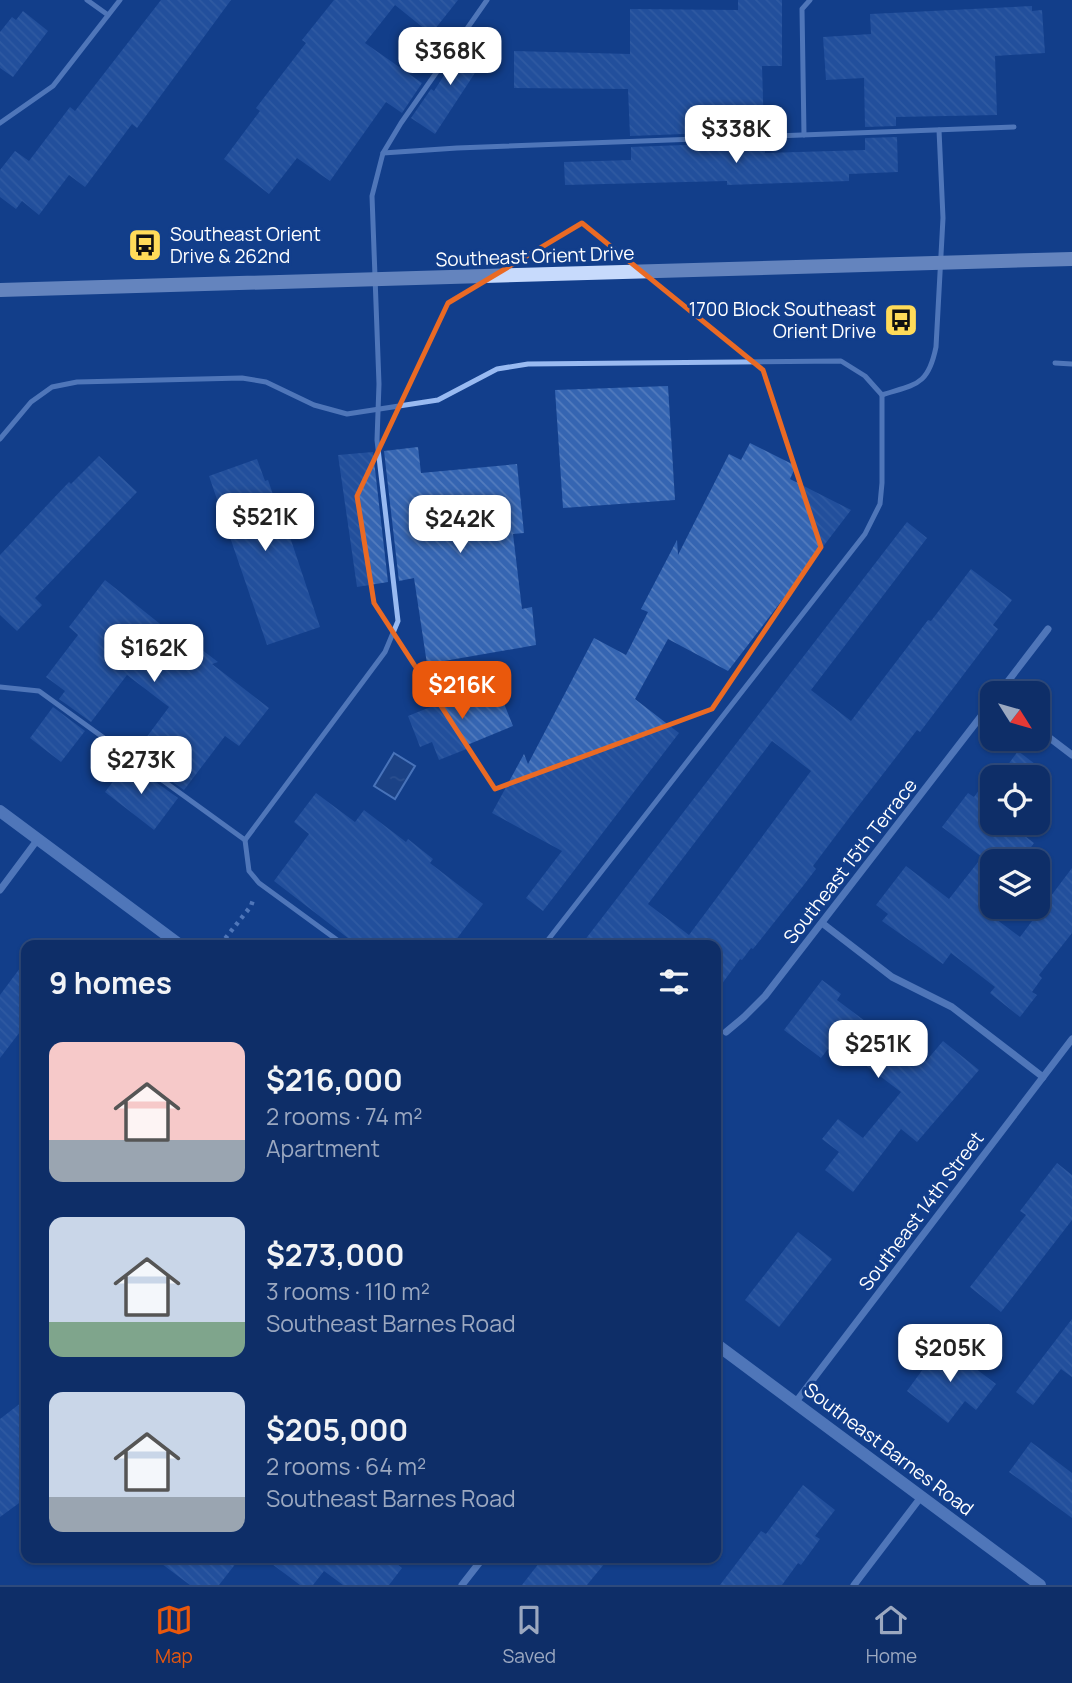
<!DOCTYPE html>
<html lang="en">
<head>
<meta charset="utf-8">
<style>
	body { margin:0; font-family:Manrope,sans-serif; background:#1c3a71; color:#f1f3f6; height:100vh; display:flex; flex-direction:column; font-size:26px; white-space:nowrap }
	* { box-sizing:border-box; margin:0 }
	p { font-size:23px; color:#9ba8c0 }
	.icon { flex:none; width:38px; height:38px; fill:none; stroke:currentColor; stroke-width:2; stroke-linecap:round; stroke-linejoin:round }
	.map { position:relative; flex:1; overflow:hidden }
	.drawer { position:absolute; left:21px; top:940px; width:700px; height:623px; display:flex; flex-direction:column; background:#0e2e68; border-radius:14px; box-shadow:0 2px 5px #0004,0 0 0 2px #2e4a7c }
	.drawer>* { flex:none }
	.needle { width:46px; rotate:127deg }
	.fabs { position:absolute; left:980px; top:681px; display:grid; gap:14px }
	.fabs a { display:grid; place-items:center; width:70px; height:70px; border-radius:14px; background:#0e2e68; box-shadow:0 2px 5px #0004,0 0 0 2px #2e4a7c; font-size:35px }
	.price { position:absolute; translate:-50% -60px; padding:0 16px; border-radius:14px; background:#fff; color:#222; font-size:23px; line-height:46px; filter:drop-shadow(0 2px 4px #0008) }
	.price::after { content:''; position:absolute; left:50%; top:42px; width:21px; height:16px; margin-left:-10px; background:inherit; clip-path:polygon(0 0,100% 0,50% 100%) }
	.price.selected { background:#ea580c; color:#fff }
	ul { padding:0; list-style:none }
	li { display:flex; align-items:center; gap:21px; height:175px; padding:0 28px }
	li span { display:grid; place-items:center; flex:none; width:196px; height:140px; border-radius:14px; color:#555 }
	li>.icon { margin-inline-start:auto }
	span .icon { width:84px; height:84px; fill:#fffc; stroke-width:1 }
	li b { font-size:30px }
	h2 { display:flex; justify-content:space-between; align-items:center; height:84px; padding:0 28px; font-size:30px }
	.menu { display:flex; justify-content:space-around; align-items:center; height:98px; border-top:2px solid #2e4a7c; background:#0e2e68; font-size:19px; color:#9ba8c0 }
	.menu a { display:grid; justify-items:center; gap:4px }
	.menu .selected { color:#ea580c }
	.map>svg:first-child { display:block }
	.water { fill:url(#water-ripples); stroke:#8ab4f4; stroke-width:2 }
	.building { fill:url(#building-back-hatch); fill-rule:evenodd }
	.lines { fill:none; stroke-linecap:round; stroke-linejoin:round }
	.path { stroke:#99baf1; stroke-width:4.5; stroke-dasharray:3.5 5; stroke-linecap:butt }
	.service { stroke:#99baf1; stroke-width:5 }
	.minor { stroke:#99baf1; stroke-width:7 }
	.tertiary { stroke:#99baf1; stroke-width:12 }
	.secondary { stroke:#c7dafc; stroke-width:14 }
	.marked { fill:none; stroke:#ea6a24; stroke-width:5; stroke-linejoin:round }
	.labels { text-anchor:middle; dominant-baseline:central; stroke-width:6; stroke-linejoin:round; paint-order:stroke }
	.poi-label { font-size:19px; fill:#fff; stroke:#123e8b; text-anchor:start }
	.street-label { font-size:19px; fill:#fff; stroke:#123e8b }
</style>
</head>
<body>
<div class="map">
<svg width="1072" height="1585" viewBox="0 0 1072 1585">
	<defs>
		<pattern id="water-ripples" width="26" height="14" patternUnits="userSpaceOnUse" patternTransform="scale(1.75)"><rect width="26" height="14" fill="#274881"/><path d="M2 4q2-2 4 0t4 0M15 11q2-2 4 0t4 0" fill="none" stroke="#476394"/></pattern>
		<pattern id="building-back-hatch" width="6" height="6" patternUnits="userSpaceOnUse" patternTransform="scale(1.75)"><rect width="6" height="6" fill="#3565b2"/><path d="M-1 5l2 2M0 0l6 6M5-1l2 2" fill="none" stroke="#537cbe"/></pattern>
	</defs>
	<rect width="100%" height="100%" fill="#123e8b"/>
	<path class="water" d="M394,753L415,766L395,799L374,786Z"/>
	<g class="building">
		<path d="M161,0H231L137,128L132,124L85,187L69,175L39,215L22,201L16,209L0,197V170L15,151L29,161L70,107L75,111Z"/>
		<path d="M334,0H458L431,34L395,5L365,43L422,83L402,113L386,102L330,181L297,158L269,194L224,159L260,111L256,108L306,43L302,40Z"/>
		<path d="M738,0H782V66H762L764,131L630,136L628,89L514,88V51L630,54V9L738,10Z"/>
		<path d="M1032,6V11L1042,10L1045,53L995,56L997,115L896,117V126L865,127L864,78L826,80L823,37L871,34L870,14Z"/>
		<path d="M23,11L48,31L13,77L0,68V32L12,17L16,20Z"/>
		<path d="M467,39L488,53L435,134L411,118L431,89L434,91Z"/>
		<path d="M897,137L898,172L849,174V181L727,185V181L565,185L564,162L631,160V147L765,142V153L865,150V138Z"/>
		<path d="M668,386L675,500L563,508L555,390Z"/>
		<path d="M750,443L796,466L790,479L851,510L728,671L668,639L635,699L679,733L543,911L526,898L562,851L492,813L524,754L528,764L594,638L626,655L648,612L641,609L677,540L678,555L729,454L741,460Z"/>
		<path d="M418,447L421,473L517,464L524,533L513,534L522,609L532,607L536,645L427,664L414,578L399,581L384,451Z"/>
		<path d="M373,452L388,582L357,587L338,455Z"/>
		<path d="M99,456L137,492L35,598L42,605L17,631L0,615V555L69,482L71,484Z"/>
		<path d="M257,459L265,481L268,480L285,529L287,528L320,627L267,645L209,476Z"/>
		<path d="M907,522L927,538L811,690L851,721L928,620L931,621L971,569L1012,600L993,625L998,629L920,732L917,730L849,818L813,866L816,869L803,886L753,949L751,948L742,960L740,959L716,992V945H581ZM772,741L811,771L689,935L648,904Z"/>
		<path d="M105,580L189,647L193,643L218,662L212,664L269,708L239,746L225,736L184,790L134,754L169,707L127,675L91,722L59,699L65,691L46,677L78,635L69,627Z"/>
		<path d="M495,681L513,726L467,745L469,748L439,760L432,742L420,747L408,716Z"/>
		<path d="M53,707L85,731L61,762L30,738Z"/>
		<path d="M1018,751L1052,777H999Z"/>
		<path d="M128,762L178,798L154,830L105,792Z"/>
		<path d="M992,772V822H1007L1034,843L1021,861H992V916L1020,937L1072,868V933L1039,975L1042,978L1032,992L1037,995L1020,1017L990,993L995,987L951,953L943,964L882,921L888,914L876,905L906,866L949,899L982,857L942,827L968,793L974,797Z"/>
		<path d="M316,793L355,822L364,810L406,842L408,839L433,859L430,863L483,904L452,945H357L274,881L309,834L294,822Z"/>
		<path d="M26,960V1024L0,1058V995Z"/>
		<path d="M822,980L841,994L837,1000L881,1033L884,1029L926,1061L943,1041L979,1070L917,1142L901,1129L853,1192L825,1170L839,1152L822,1139L838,1119L863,1138L901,1092L852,1055L846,1063L828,1049L821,1058L784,1030Z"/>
		<path d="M1057,1163L1072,1175V1220L1001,1312L970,1287L1026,1215L1020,1211Z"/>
		<path d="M798,1232L832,1259L779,1327L745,1300Z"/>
		<path d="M1072,1319V1377L1061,1369L1033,1405L1016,1392Z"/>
		<path d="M942,1343L996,1384L976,1410L965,1401L948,1423L907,1391Z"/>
		<path d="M26,1399V1498L0,1517V1419Z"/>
		<path d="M1031,1442L1072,1473V1518L1009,1472Z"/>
		<path d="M803,1485L835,1510L815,1536L820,1539L801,1565L798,1563L782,1585H720L761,1531L766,1534Z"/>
		<path d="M154,1558H240L219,1585H190Z"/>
		<path d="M264,1558H389L402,1568L389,1585H343L324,1571L313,1585H300Z"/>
		<path d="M543,1558H609L587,1585H522Z"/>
	</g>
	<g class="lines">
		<path class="path" d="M220,945L251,906L254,897"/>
		<g class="service">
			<path d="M87,0L108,15"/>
			<path d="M0,123L53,86L120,0"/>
			<path d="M804,135L802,9L810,0"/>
			<path d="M383,153L457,148L1014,127"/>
			<path d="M1055,363L1072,364"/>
			<path d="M0,439L31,402L52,387L77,382L242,378L266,382L314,405L347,414L438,400L497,369L528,364L841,361L865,376L882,395C916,384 928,386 936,347L943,218L939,130"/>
			<path d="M0,687L39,691L245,840L385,652L398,621L377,440L379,384L372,196L383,153L401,123L487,0"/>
			<path d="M245,840L249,871L259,883L344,945"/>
			<path d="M544,945L865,534L880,504L882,483V395"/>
		</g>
		<g class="minor">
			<path d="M999,693L1048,629"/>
			<path d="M1038,729L1072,755"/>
			<path d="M0,890L38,839"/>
			<path d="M822,923L892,977L952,1007L1043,1077"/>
			<path d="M726,1032L744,1017L765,996L992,702"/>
			<path d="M795,1403L1072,1039"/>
			<path d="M462,1585L483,1558"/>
			<path d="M854,1585L921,1497"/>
		</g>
		<g class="tertiary">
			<path d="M0,811L180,945"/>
			<path d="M716,1344L1040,1585"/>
		</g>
		<path class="secondary" d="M0,290L1072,259"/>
	</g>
	<path d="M0 0H1072V1585H0ZM582,223L763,370L821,547L712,709L495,789L374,603L357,496L448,303Z" fill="#123e8b" fill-opacity=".55" fill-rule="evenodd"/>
	<path class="marked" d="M582,223L763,370L821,547L712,709L495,789L374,603L357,496L448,303Z"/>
	<defs>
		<g id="bus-square" transform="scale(1.75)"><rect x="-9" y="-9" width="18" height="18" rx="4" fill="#ffdb59" stroke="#123e8b"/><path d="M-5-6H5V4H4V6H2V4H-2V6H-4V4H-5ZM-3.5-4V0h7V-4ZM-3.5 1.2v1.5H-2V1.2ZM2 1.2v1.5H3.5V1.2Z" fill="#111"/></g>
	</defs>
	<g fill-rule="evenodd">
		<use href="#bus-square" x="145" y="245"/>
		<use href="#bus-square" x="901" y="320"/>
	</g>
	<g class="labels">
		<g class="poi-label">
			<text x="170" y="234">Southeast Orient<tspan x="170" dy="22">Drive &amp; 262nd</tspan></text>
			<text x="876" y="309" text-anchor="end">1700 Block Southeast<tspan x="876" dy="22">Orient Drive</tspan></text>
		</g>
		<g class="street-label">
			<text transform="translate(535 256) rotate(-2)">Southeast Orient Drive</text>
			<text transform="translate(850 861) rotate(-52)">Southeast 15th Terrace</text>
			<text transform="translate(921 1211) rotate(-53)">Southeast 14th Street</text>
			<text transform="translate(889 1449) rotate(37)">Southeast Barnes Road</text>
		</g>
	</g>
</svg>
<div class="fabs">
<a><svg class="needle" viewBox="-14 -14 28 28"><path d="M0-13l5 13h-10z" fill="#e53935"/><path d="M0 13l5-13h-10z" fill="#9ba8c0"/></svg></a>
<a><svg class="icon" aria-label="locate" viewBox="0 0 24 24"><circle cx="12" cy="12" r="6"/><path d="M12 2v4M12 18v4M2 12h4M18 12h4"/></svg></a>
<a><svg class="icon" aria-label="layers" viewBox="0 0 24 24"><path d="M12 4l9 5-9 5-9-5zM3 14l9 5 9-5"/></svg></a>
</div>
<b class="price" style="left:450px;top:87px">$368K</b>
<b class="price" style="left:736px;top:165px">$338K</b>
<b class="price" style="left:265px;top:553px">$521K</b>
<b class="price" style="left:460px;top:555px">$242K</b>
<b class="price" style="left:154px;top:684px">$162K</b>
<b class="price selected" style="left:462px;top:721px">$216K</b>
<b class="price" style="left:141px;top:796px">$273K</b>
<b class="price" style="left:878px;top:1080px">$251K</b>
<b class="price" style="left:950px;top:1384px">$205K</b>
<section class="drawer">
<h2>9 homes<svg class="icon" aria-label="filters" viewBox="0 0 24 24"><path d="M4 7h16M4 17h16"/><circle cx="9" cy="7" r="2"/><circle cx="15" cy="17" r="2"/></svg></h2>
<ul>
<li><span style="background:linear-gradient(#f6c9c9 70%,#9aa5b1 0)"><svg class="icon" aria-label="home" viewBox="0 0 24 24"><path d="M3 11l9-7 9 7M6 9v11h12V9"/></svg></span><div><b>$216,000</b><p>2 rooms · 74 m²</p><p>Apartment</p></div></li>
<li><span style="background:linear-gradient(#c9d6e8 75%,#7fa58c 0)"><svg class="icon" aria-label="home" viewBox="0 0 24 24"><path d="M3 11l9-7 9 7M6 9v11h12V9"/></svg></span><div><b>$273,000</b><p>3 rooms · 110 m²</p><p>Southeast Barnes Road</p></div></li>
<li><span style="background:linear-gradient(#c9d6e8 75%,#9aa5b1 0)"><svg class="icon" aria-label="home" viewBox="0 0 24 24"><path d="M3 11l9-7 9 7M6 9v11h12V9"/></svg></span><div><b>$205,000</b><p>2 rooms · 64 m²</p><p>Southeast Barnes Road</p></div></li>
</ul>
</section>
</div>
<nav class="menu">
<a class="selected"><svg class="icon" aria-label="map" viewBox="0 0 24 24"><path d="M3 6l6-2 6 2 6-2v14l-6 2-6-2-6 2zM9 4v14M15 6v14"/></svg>Map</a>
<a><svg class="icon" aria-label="saved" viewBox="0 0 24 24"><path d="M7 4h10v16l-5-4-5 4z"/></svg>Saved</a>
<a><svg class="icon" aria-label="home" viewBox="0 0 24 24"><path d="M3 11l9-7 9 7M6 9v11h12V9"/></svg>Home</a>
</nav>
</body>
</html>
